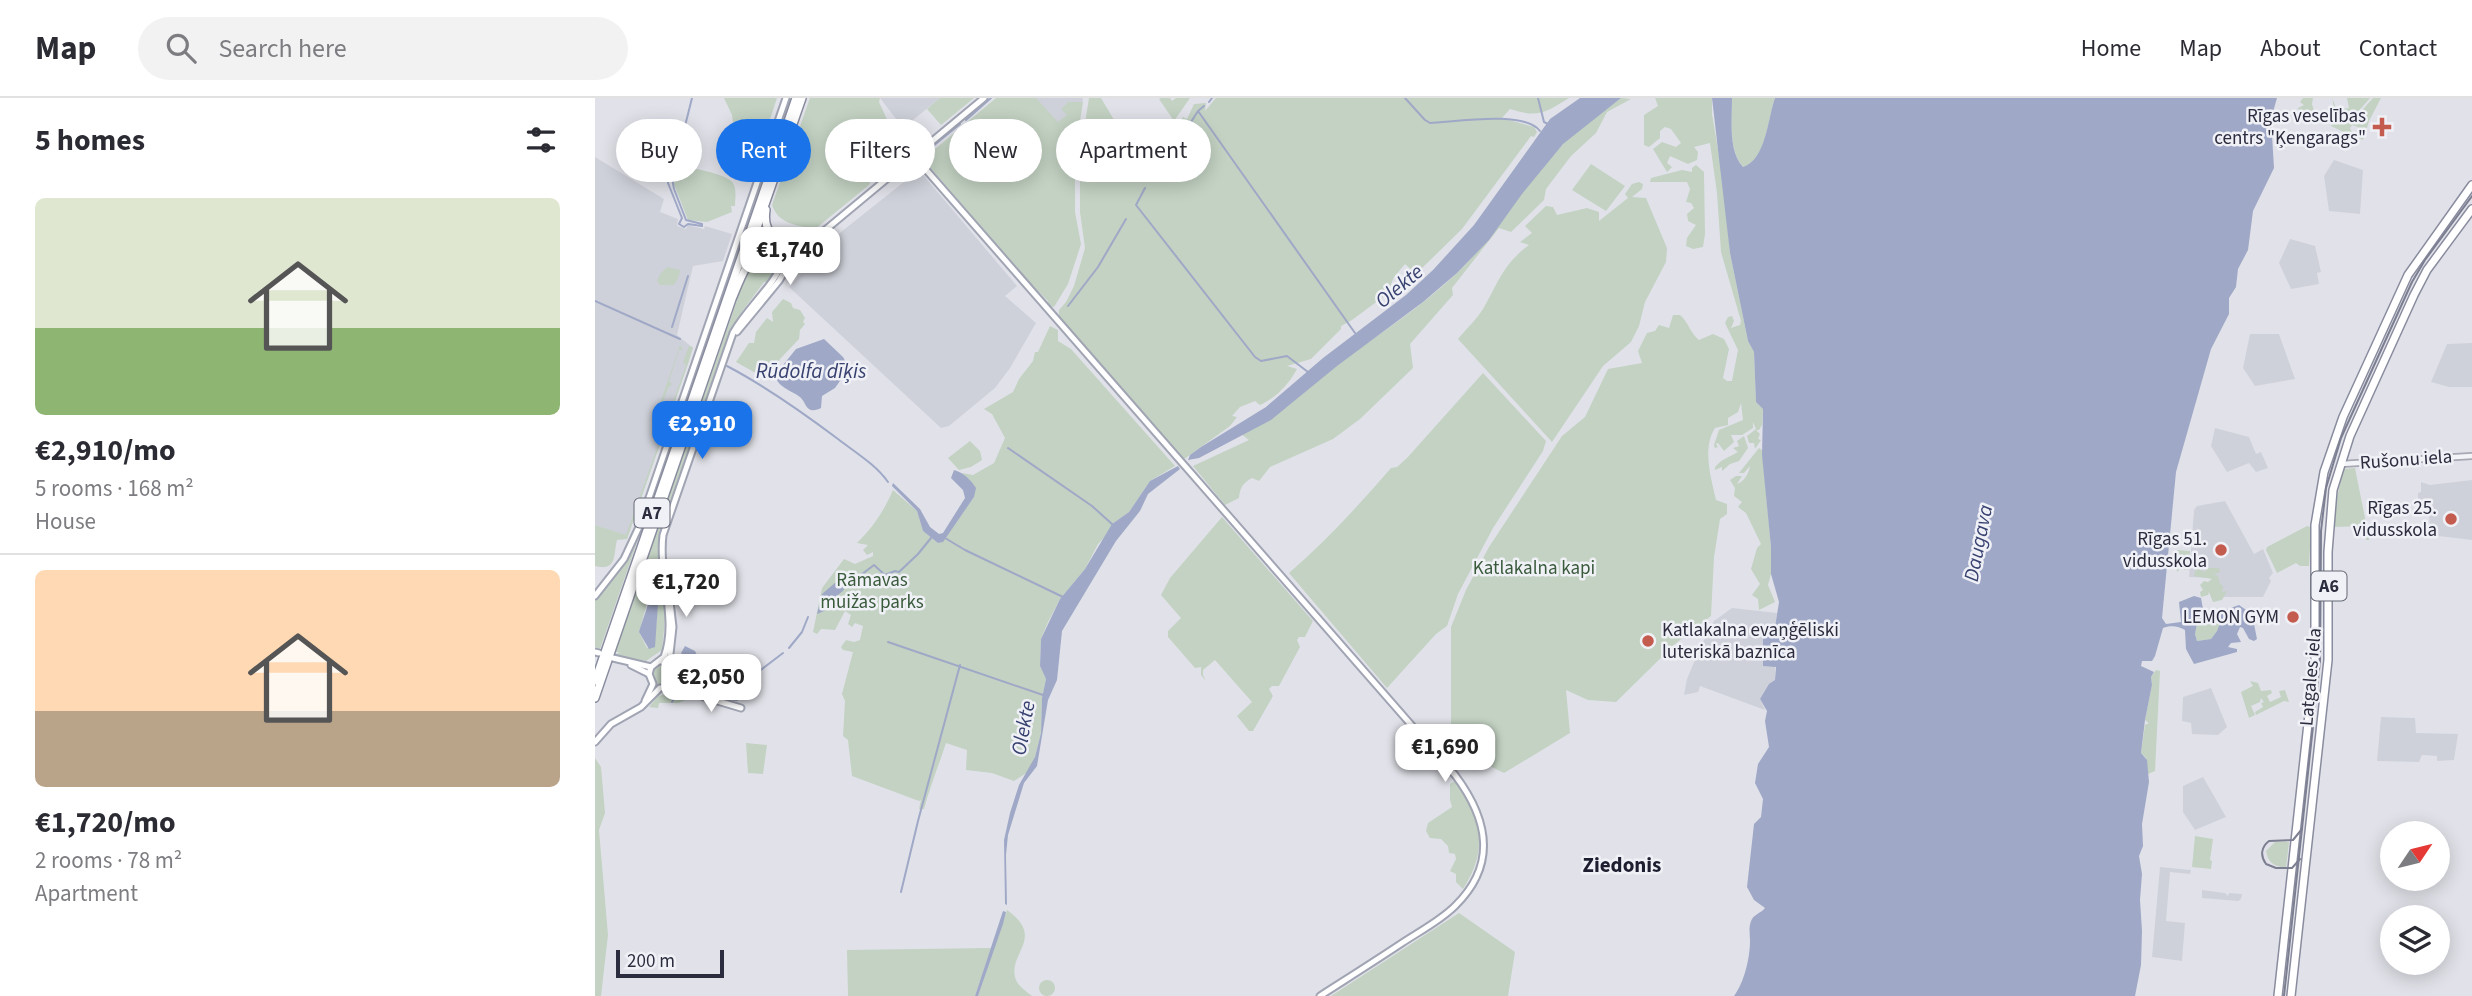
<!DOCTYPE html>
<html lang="en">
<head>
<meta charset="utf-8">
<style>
	body { margin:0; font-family:"Source Sans 3",sans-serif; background:#f2f2f3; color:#2b2b33; height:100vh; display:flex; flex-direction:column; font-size:26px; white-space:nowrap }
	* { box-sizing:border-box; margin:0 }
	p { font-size:23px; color:#7c7c81 }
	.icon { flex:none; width:38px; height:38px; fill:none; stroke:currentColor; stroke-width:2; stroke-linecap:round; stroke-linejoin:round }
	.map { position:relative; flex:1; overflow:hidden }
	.panel { display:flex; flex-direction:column; background:#fff; width:595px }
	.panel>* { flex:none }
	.hud { position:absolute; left:21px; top:21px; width:665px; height:63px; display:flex; gap:14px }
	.needle { width:46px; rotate:55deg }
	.tools { position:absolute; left:1785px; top:723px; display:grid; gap:14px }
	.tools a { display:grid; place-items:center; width:70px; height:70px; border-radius:50%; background:#fff; box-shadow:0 4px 18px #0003; font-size:35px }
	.scale { position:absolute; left:21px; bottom:18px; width:108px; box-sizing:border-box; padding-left:7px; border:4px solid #2b2d3f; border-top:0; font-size:19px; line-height:24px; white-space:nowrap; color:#2b2d3f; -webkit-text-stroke:5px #f0f1f6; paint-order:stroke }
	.price { position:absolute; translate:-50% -60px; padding:0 16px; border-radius:14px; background:#fff; color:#222; font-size:23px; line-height:46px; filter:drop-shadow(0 2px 4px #0008) }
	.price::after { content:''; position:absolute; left:50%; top:42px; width:21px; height:16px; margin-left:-10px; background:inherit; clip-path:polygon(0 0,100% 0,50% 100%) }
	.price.on { background:#1a73e8; color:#fff }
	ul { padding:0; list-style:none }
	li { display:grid; align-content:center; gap:14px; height:371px; padding:0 35px }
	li+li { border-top:2px solid #e1e1e2 }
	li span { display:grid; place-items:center; height:217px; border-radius:10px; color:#555 }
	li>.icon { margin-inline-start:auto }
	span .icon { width:126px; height:126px; fill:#fffc; stroke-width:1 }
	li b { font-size:30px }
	h2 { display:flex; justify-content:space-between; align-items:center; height:84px; padding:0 35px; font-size:30px }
	.pill { padding:0 24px; border-radius:32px; background:#fff; box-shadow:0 4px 18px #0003; font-size:24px; line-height:63px }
	.pill.on { background:#1a73e8; color:#fff }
	header { display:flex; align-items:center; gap:42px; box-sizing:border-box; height:98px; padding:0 35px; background:#fff; border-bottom:2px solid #e1e1e2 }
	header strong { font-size:33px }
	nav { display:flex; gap:38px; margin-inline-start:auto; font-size:24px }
	.search { width:490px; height:63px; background:#f2f2f3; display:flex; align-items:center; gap:18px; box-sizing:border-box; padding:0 24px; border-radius:38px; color:#7c7c81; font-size:26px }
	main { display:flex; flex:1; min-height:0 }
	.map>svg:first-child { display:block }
	.built { fill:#cfd1da }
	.green { fill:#c3d2c3; fill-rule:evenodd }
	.water { fill:#9fa8c6; fill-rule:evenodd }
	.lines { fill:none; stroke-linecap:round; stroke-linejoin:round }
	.stream { stroke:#9fa8c6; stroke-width:2 }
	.minor-casing { stroke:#a7a8b3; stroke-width:8 }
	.major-casing { stroke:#a1a4b3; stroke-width:9 }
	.highway-casing { stroke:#898c9e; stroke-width:10 }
	.minor { stroke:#f3f4f7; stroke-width:4.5 }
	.major { stroke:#fff; stroke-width:5 }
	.highway { stroke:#fff; stroke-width:7 }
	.tram { stroke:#7c7e91; stroke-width:2 }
	.poi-dot { fill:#c45b4f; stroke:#f0f1f6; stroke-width:2.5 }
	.labels { text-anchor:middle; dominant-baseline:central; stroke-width:5; stroke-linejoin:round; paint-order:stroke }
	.shield { fill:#f0f1f6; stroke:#666876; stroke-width:2 }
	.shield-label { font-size:18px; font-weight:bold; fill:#2b2d3f }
	.poi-label { font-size:19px; fill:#2b2d3f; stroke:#f0f1f6; text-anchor:end }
	.street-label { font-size:19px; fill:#2b2d3f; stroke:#f0f1f6 }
	.park-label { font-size:19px; fill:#395a3b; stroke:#f0f1f6 }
	.water-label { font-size:21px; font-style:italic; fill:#384270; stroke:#f0f1f6 }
	.neighbourhood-label { font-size:21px; font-weight:bold; fill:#1d1e30; stroke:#f0f1f6 }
</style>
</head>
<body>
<header>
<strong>Map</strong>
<div class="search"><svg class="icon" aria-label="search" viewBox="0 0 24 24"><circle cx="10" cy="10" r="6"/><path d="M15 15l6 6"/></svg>Search here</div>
<nav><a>Home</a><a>Map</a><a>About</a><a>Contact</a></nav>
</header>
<main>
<section class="panel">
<h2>5 homes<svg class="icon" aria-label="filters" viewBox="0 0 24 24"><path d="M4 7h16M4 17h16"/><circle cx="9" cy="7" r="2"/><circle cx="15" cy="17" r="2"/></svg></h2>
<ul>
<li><span style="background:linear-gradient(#dfe7d0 60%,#8fb573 0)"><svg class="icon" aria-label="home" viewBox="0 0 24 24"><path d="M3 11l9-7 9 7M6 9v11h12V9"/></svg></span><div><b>€2,910/mo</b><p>5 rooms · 168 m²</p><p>House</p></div></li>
<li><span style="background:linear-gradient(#ffd9b3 65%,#b9a48a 0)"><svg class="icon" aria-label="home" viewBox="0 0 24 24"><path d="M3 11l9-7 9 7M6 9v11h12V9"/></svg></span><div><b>€1,720/mo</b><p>2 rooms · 78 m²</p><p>Apartment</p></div></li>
</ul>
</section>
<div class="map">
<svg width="1877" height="898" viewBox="0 0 1877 898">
	<rect width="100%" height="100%" fill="#e1e2e9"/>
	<g class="built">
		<path d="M285,0H345L308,30Z"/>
		<path d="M437,0H488L479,54Z"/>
		<path d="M0,59L69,101L65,114L83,121L82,128L91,131L93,127L109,131L110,128L137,136L128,163L98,168L82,237L98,250L32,438L0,427Z"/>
		<path d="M1739,62L1768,72L1765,116L1734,113L1729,78Z"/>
		<path d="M324,72L422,188L410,198L441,225L415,270L400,290L354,328L346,330L194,189L246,134Z"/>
		<path d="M1695,141L1720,148L1726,174L1722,175L1724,186L1696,191L1684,165Z"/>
		<path d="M1655,236H1684L1700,281L1660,288L1648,270Z"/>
		<path d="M1877,245V289H1854L1836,284L1852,246Z"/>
		<path d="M1620,330L1654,339L1661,356L1666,354L1673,370L1661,374L1654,365L1632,374L1616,348Z"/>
		<path d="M1877,382V442L1835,437L1834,409H1823V395L1826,394V384L1835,387Z"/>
		<path d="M1630,403L1659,456L1668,451L1678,475L1674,480L1676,483L1668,499H1629L1617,480L1594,479L1599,412L1602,408Z"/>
		<path d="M1137,510L1182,515L1180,529V582L1165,601L1170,612L1105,588L1103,594L1089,597L1092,581L1106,548L1119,523Z"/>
		<path d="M1616,590L1632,629L1623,637L1597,636L1596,625L1587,623L1588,599Z"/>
		<path d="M1786,619L1820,620L1821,635L1863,636L1859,662L1842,663V658L1827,657L1824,664L1782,663Z"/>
		<path d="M1608,679L1631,719L1600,732L1588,714V688Z"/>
		<path d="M1565,769L1596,772L1595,776L1575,774L1571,823L1590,825L1587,863L1557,859Z"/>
		<path d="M1607,792L1630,795L1633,798L1634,795L1647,796L1646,801L1643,803L1607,800Z"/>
	</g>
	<g class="green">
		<path d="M129,0H182L165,52L141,49L137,17Z"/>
		<path d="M193,0H196L5,551L0,549V502L30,465L41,443Z"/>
		<path d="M215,0H285L284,4L305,50L279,73L274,87L220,131C202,127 184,127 177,107Z"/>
		<path d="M345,0H379L346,27L332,11Z"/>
		<path d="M401,0H441L463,24L472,17L466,11L473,4H488L480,54V114L486,146L473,186L459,209L452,207L453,203L426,176L328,61Z"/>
		<path d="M494,0H506L541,59L565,65L557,78L558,84H563L571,80L572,67L591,38L585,24L588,19L592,21L599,6L611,5L610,13L621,0H974C950,15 943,20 915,11L907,20L939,29L942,34L939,39L936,38L867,131L821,176L810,166L799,179L792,196L757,222L746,228V231L716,261L692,268L702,271C694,286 681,300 665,307L660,303L645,309L637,318L642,319L635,328L588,362L464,220V212L471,204L479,188L490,150L485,114V56Z"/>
		<path d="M566,0H575L577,3L581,0H595L579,23L564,1Z"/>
		<path d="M1026,0L1036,1L1012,14L1001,35L976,58L951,91L949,102L916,134L904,130L857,190L858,197L815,246L818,270L765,321L738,341L675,369L664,383L657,380C648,385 645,389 644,400L630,407L598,368L654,342L646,336C682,321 711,292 741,268C781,237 826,210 863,174C903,135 929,86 968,46C985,29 1007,15 1026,0Z"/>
		<path d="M1060,0H1117V16L1128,81L1135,155L1153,243L1159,254L1161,304L1168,311L1167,327L1164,332H1161L1165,336L1163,341L1166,342L1160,351L1159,345H1154L1152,338L1161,331L1158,324V330L1147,337H1136L1139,344L1129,353L1123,345L1121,346L1123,349L1120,350L1119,347L1124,332L1148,322L1146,305L1143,314L1133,320V327L1120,330C1107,350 1116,380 1121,402L1132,406V416L1125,421L1119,459L1116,518L1080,546L1021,604L993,602L971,592L975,635L909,675L856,649V529L871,492L894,449L967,338L990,319L1013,271L1047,265L1043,253L1052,235L1060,233L1064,227L1074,230L1078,217H1085C1094,225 1095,235 1104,242L1118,236L1129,241L1134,251L1128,280L1132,283H1137L1143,252L1130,225L1133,219L1137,218L1139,223L1136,230L1145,227L1146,223L1126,154L1122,95L1115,45L1099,49L1103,54L1102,62L1093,66L1075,58L1072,65L1077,69L1072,74L1058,51L1067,44L1081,49L1086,45L1076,31L1070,29L1065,33V40L1054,49L1049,47V17L1063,8Z"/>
		<path d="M1137,0H1180C1173,19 1171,63 1148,69C1134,53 1136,20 1137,0Z"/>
		<path d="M1708,0H1718L1717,6L1721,19L1718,21L1704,13L1703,10L1709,7L1705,4Z"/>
		<path d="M1737,0L1742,12L1754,10L1752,0H1775L1762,15L1746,17L1740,14Z"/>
		<path d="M1778,0H1786L1774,23L1768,42L1760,38L1765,35L1763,29L1757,27L1755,30L1759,39L1736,28L1740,21L1763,17Z"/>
		<path d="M140,56L163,57L154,84L144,82Z"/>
		<path d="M996,66L1030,88L1011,113L977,92Z"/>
		<path d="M85,67C97,71 131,75 138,85C142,92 140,101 140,108H136L137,114L112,124L93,122L78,84Z"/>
		<path d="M1101,67L1109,74L1110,136L1108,149L1098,151L1091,148L1092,140L1101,127L1093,123L1092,116L1099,110L1096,105L1091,104L1095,91L1092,84H1055L1056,80L1087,72L1097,74V70Z"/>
		<path d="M1044,84L1048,86L1047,91L1037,99L1051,100L1072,150L1071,164L1050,204L1044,228L1036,244L1008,268L957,344L863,241C871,231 881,222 888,211C903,185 908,166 934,147L925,144L937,135L930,128L951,108L958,109L962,117L992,110L1004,114V123L1033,100L1030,96L1037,86Z"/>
		<circle cx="198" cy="147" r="10"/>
		<path d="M175,147L182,151L187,163L175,184H169L148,212L136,238L67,432L64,462L71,510L67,552L51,563L24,558L21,556L25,554H20L142,202C149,185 157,155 175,147ZM55,472C66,495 62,522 59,546L52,550L44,534L56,491Z"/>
		<path d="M72,169L85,172C84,178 82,187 75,188V185L74,187H65L62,183L65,176Z"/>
		<path d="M188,201L196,205L198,210L205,212L210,220L208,224L210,226L205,232L204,241L185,261L175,283L141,264L154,245H159L161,234L172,220L178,224L177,214Z"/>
		<path d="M455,228L463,232V243L476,251L580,368L555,383L534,414L517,426L514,435L503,446L490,471L465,501L453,524L446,541L445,568L451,581L447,600L446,635L440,659L433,674L419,683L397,675L371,672L372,652L351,645C344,667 335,688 329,711H324L326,702L324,703L257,678L253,642L248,638L250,603L247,596L258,554L248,552L246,549L251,542L259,544L265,542L268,528L260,525L257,529L253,526L256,517L250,513L240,532L226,531L222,536L218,534L227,490L249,461L260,466L278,458V454L272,457L268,452L273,447L262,445C278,429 289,413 298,392L322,413L328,433L343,445L348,443L379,399L367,375L378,377L399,365L410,340L397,316L389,311L418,294L424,281L438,263L440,254H443Z"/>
		<path d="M85,247L88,252H84L74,283L77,286L73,290L60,325L58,326Z"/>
		<path d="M94,248L98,249L94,263L32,441L22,442C18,459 22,473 0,468V427L31,437L66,339L63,338L67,335L91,267L88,264Z"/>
		<path d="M888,275L951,343L948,353L898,430L863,496L852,528L841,536L792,590L694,475C731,443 764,407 796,370L802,369L812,360Z"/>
		<path d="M1149,338L1153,350L1144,363L1135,366L1127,373V369L1120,372V369L1126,363L1143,354L1138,350L1144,348L1142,343Z"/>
		<path d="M375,343L385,353L387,362L376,369L364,372L353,360Z"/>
		<path d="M1164,350L1167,352L1176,449V476L1173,487L1180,504L1164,512L1163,501L1157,497L1165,486L1156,471L1162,450L1166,446L1151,415L1143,409L1147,404L1139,398L1140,390L1135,382L1141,378H1147L1142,386C1149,384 1154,375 1155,368L1149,375H1144Z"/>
		<path d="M1760,370L1774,440V442H1771L1768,428L1739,429L1742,400L1748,371Z"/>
		<path d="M627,419L718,523L710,539H704L702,542L705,549L684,588H677L674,591L678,598L658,633H654L642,618L657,604L620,562L608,572V577L611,583L606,577V569L600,570L573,539V533L586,520L566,497L575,480Z"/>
		<path d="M1712,428L1715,429L1716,441L1717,428V468L1715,449L1714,468H1705L1701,465L1682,475L1671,452L1672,449Z"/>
		<path d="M1582,452L1595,453L1594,472L1584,471L1583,474L1580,470L1584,467L1581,466Z"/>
		<path d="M1601,470L1610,474L1612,470H1624L1625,474L1619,476L1623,478L1625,486L1628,488L1627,494L1632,493L1627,502L1618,504L1614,494L1613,497L1606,499L1605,494L1608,492L1605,487L1609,483L1613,484L1617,481L1599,478Z"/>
		<path d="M1610,522H1622L1625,525L1622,533L1616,541L1602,543L1600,536L1602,526Z"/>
		<circle cx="67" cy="577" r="10"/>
		<path d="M1561,572L1565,573L1560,673L1553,676L1551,660L1546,655L1550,627L1554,625L1550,622L1557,587L1556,579Z"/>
		<path d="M1655,583L1663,585L1666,593L1676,592L1677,595L1672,598L1675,604L1686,599L1684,593L1690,592L1694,604L1689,603L1661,617L1660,614L1668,609L1666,605L1669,604L1666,600L1665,604L1656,608L1660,617L1654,620L1646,594L1658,588Z"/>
		<path d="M80,594L95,600L84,605H64L63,610L54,609L63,598Z"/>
		<path d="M151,645L172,647L168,676L153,675Z"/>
		<path d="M0,660L6,669L10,715L4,732L13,837L6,898H0Z"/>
		<path d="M860,683C887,721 894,751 868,791L861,784V776L855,773L861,761L860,756L854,755L853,748L846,741L835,740L831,733L833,725L857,709L855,702V686Z"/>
		<path d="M1600,738L1618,741L1615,762L1617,763L1616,771L1597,769Z"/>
		<path d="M1680,744H1694L1691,770C1679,768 1673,765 1671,753Z"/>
		<path d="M412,812C452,841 411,855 421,882C424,889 431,893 437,898H383Z"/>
		<path d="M864,815L920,854L913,898H736Z"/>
		<path d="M396,850L380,898H253L252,852Z"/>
		<circle cx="452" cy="890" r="8"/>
	</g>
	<g class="water">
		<path d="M985,0H1026L968,46L927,96L894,142L862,175L828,204L742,268L676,322L604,360L593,362L595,357L606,349L671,309L728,260L811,197L838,172L879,127L955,21Z"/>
		<path d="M1117,0H1137C1137,21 1133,53 1148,69C1171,62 1173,19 1180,0H1682L1676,21L1679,70L1658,113L1653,152L1643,171L1641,189L1634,200V216L1616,251L1581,374L1567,520L1571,526L1586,524L1584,504L1599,498L1606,500L1608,511L1615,517L1644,507L1657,516L1662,541L1659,543L1654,541L1648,530L1645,529L1642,536L1646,544L1636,545L1633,549L1642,551V554L1599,566L1591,551L1590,532C1584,528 1575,527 1568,530L1560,558L1557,563H1547L1546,568L1559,574L1556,579L1557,587L1550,622L1546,655L1552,662L1554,684L1547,726L1548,748L1544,758L1547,776L1545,802L1547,833L1546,867L1540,898H1139C1149,885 1155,860 1155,843C1155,836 1153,828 1157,821C1160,816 1166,815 1170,810L1159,802L1152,789L1159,726L1166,719L1168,701L1160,685L1163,666L1174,649L1170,623L1172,613L1165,601L1174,586L1180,582L1181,569L1168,568V541L1180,529L1184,504L1176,476V449L1167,357L1168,311L1161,304L1159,254L1153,243L1135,155ZM1610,522H1622L1625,525L1622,533L1616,541L1602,543L1600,536L1602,526Z"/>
		<path d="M229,241L248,259L254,270L240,290L227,298L226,310C224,311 219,313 216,312C210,310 210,303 205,299C196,292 183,290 180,277L201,251Z"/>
		<path d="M583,368L585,371L553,396L545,413L521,443L467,533L462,582L453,602L442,668L429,685L413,737L411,757L412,807L410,806L409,742L415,715L424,687L440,659L446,635L447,600L451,581L445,568L446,541L465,501L490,471L517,426L534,414L555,383Z"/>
		<path d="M359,372C369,375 375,381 381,390L379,399L348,444L343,445L328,433L322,413L297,388L298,385L325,411L335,429L344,436L348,435L370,400L368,392L356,380Z"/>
		<path d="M55,472L63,506L60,549L54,551L44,534C49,516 62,491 53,473Z"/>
		<path d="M241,484L247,486L249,492L232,506L229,513L222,516L227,496Z"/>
		<path d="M90,548L100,553L108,570L123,586L126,598L98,581L93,565L86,555Z"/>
		<path d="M408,813L411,814L408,826L383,898H380Z"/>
	</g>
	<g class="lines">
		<g class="stream">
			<path d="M810,0L830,22L835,25C860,24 929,12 945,33"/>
			<path d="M943,0L949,24L953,26"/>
			<path d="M614,4L617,0"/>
			<path d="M603,13L760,235"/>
			<path d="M371,22L396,0"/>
			<path d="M332,53L365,26"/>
			<path d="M79,69L73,80V85L87,120L84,126L89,129L93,126L107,128V126L91,122L79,91L77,80L97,0"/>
			<path d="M561,79L603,13L609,8"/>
			<path d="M550,90L541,107L660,259L666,263L692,258L713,274"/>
			<path d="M0,203L85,241"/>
			<path d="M473,208L503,169L531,121"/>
			<path d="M77,229L93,178"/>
			<path d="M132,268C172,289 207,314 243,341C261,355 280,366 293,384"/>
			<path d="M413,350L497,408L517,426"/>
			<path d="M350,440L370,452L468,499"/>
			<path d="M250,489L279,467L290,477L300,473L304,474L323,456L336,440"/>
			<path d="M293,544L448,597"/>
			<path d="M194,550L207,534L213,519"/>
			<path d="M126,598L128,601L142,602L154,581L188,555"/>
			<path d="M77,604L79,601L87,600"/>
			<path d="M306,794L323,723L365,567"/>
		</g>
		<g class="minor-casing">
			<path id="minor" d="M1746,366L1877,358"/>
		</g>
		<g class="major-casing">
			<g id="major">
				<path d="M319,58L860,677C893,721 903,766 860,808C845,823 825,833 807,845C780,863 753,880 725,898"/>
				<path d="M210,143L229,133L389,0"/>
				<path d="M142,234L184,183L194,166L210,154V143C205,135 198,133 190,137L185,147L188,157L198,161"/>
				<path d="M0,498L29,461L44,429L191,0"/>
				<path d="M0,554L4,555"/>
				<path d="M18,560L56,569L69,559C83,520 63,478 68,437L138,235C153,208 180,188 190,159"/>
				<path d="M74,565L78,529L74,495"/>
				<path d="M36,567L54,576"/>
				<path d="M81,579L109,599L146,610"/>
				<path d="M76,587L96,592"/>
				<path d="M50,603L58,586L54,576L56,569"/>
				<path d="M0,644L16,626L46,609L65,590C85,589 85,566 66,563"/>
			</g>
		</g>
		<g class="highway-casing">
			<g id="highway">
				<path d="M171,112C169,125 172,138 187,140"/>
				<path d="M149,167L207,0"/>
				<path d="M0,583L201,0"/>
				<path d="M0,600L137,201C145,182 154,156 173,144L185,147"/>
				<path d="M1683,898L1720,562V427L1729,374L1748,319L1813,177L1877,87"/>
				<path d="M1696,898L1733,562V454L1738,392L1755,338L1819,197L1832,172L1877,111"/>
			</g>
		</g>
		<use href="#minor" class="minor"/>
		<use href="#major" class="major"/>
		<use href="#highway" class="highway"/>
		<g class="tram">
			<path d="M1705,761L1697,770H1681L1671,766C1665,758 1666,749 1674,743L1698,742L1707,731"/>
			<path d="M1689,898L1725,563L1726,433L1731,390L1746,340L1817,184L1830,162L1877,98"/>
		</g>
	</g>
	<g class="poi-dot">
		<path d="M1783.5 18.5h7v7h7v7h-7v7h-7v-7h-7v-7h7z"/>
		<circle cx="1856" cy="421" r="7"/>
		<circle cx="1626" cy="452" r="7"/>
		<circle cx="1698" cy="519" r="7"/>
		<circle cx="1053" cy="543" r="7"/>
	</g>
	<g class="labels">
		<g class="shield">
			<rect x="39.5" y="400.5" width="35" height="29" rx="5"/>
			<rect x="1716.5" y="473.5" width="35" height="29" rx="5"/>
		</g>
		<g class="shield-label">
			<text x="57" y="415">A7</text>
			<text x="1734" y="488">A6</text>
		</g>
		<g class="poi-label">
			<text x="1771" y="18">Rīgas veselības<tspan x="1771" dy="22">centrs "Ķengarags"</tspan></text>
			<text x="1842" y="410">Rīgas 25.<tspan x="1842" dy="22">vidusskola</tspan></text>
			<text x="1612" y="441">Rīgas 51.<tspan x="1612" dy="22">vidusskola</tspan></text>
			<text x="1684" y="519">LEMON GYM</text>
			<text x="1067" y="532" text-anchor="start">Katlakalna evaņģēliski<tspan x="1067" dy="22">luteriskā baznīca</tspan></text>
		</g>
		<g class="street-label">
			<text transform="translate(1811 362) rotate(-4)">Rušonu iela</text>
			<text transform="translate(1716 579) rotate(-85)">Latgales iela</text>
		</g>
		<g class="park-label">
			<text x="939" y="470">Katlakalna kapi</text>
			<text x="277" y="482">Rāmavas<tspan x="277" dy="22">muižas parks</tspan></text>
		</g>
		<g class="water-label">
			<text transform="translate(804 188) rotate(-40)">Olekte</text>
			<text x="216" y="273">Rūdolfa dīķis</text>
			<text transform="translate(1383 445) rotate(-79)">Daugava</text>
			<text transform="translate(428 630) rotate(-80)">Olekte</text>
		</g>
		<g class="neighbourhood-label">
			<text x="1027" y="767">Ziedonis</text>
		</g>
	</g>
</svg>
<div class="tools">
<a><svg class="needle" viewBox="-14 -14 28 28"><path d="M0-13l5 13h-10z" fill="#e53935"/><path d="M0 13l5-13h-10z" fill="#7c7c81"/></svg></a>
<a><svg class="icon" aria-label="layers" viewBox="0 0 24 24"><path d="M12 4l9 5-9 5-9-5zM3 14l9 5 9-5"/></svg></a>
</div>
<div class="scale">200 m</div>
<b class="price" style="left:195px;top:189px">€1,740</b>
<b class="price on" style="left:107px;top:363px">€2,910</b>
<b class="price" style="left:91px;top:521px">€1,720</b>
<b class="price" style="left:116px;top:616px">€2,050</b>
<b class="price" style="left:850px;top:686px">€1,690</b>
<div class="hud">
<a class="pill">Buy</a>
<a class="pill on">Rent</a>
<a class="pill">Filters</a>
<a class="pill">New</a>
<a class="pill">Apartment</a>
</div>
</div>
</main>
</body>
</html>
